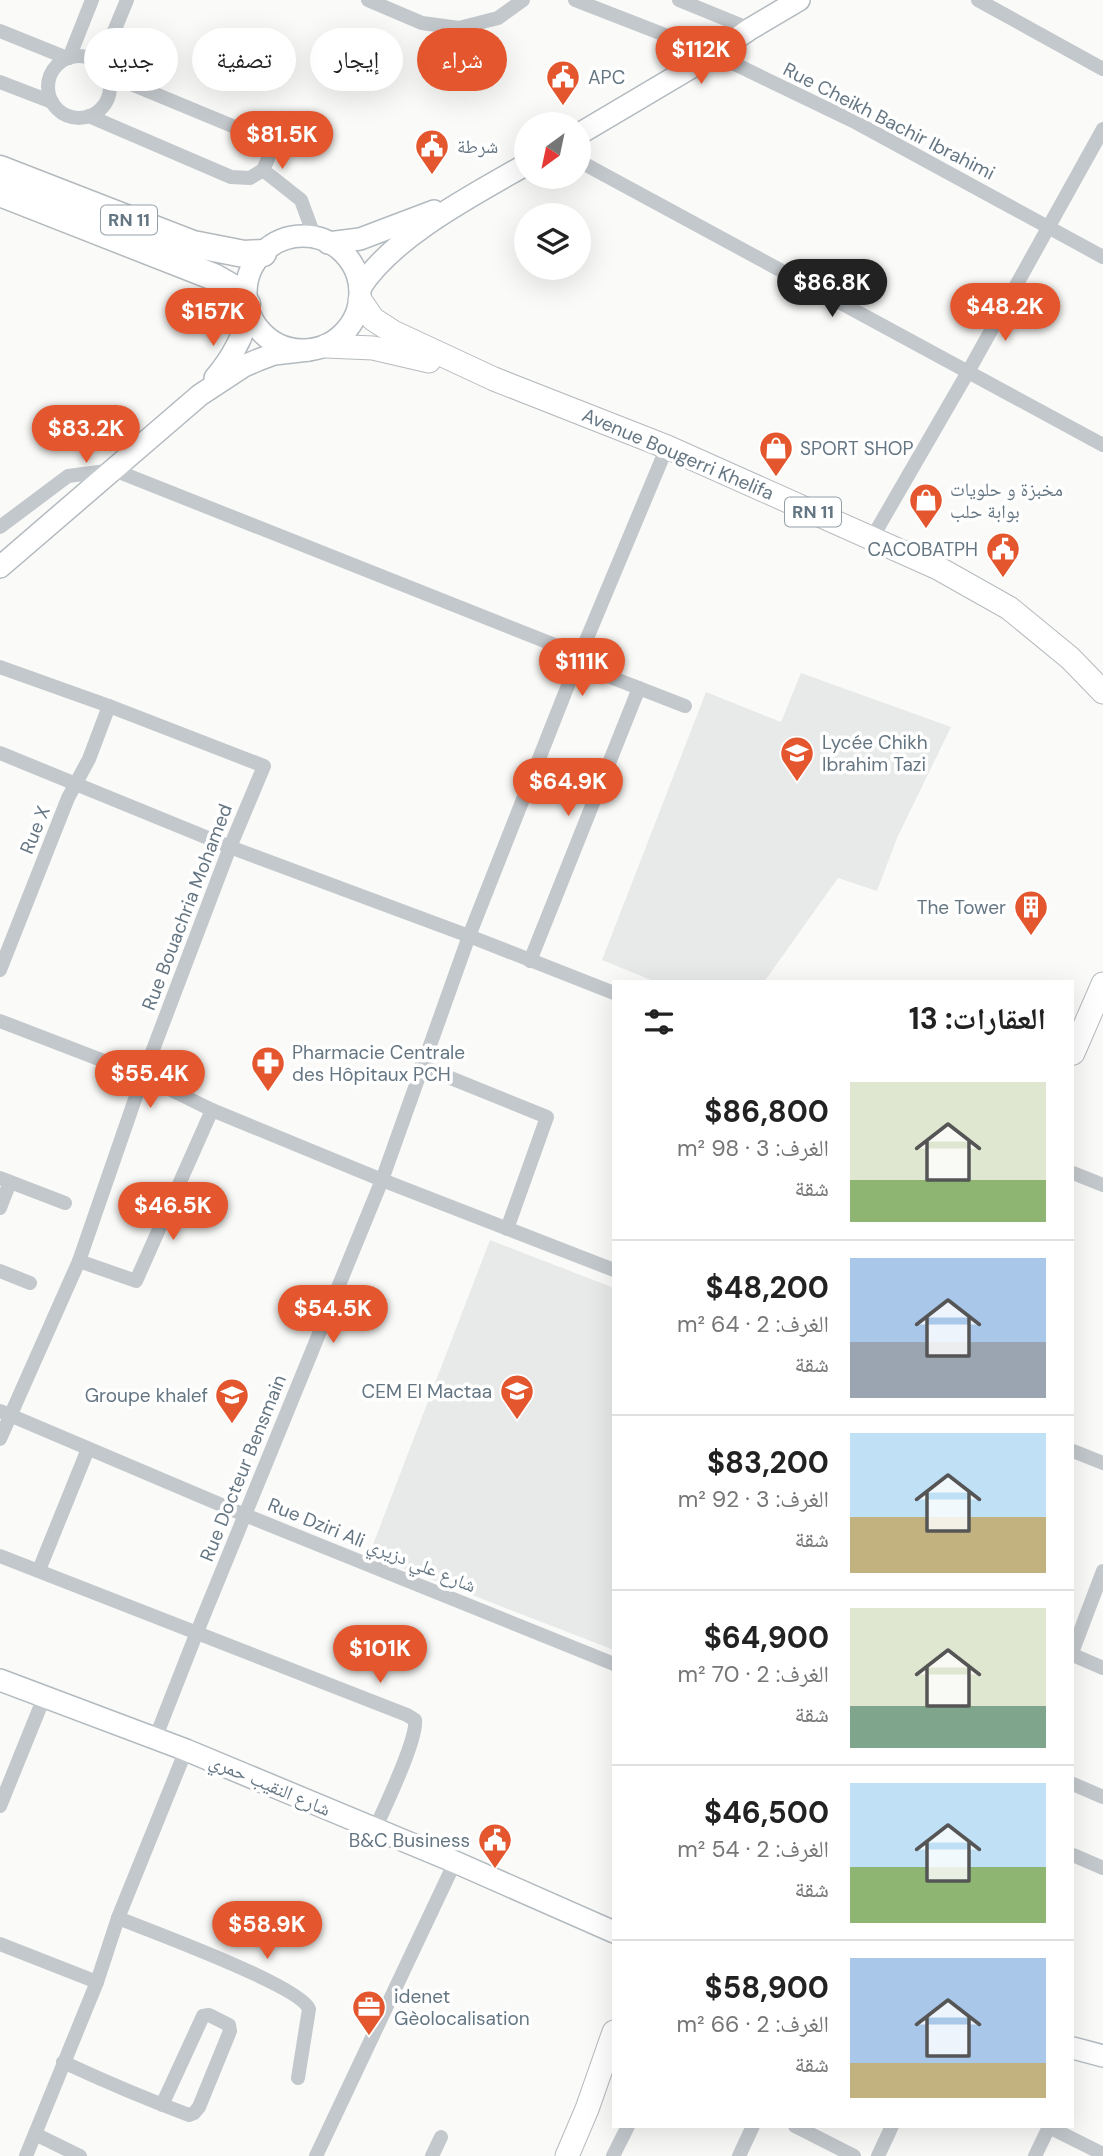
<!DOCTYPE html>
<html lang="ar">
<head>
<meta charset="utf-8">
<style>
	body { margin:0; font-family:"DM Sans","Noto Naskh Arabic",sans-serif; background:#f6f6f6; color:#222; direction:rtl; height:100vh; display:flex; flex-direction:column; font-size:26px; white-space:nowrap }
	* { box-sizing:border-box; margin:0 }
	p { font-size:23px; color:#767676 }
	.icon { flex:none; width:38px; height:38px; fill:none; stroke:currentColor; stroke-width:2; stroke-linecap:round; stroke-linejoin:round }
	.map { position:relative; flex:1; overflow:hidden; direction:ltr }
	.details { position:absolute; left:612px; top:980px; width:462px; height:1148px; display:flex; flex-direction:column; background:#fff; border-radius:0px; box-shadow:0 7px 28px #0002; direction:rtl }
	.details>* { flex:none }
	.guide { position:absolute; left:21px; top:28px; width:486px; height:63px; direction:rtl; display:flex; gap:14px }
	.needle { width:46px; rotate:213deg }
	.buttons { position:absolute; left:514px; top:112px; display:grid; gap:14px }
	.buttons a { display:grid; place-items:center; width:77px; height:77px; border-radius:50%; background:#fff; box-shadow:0 7px 28px #0002; font-size:35px }
	.price { position:absolute; translate:-50% -60px; padding:0 16px; border-radius:24px; background:#e4572e; color:#fff; font-size:23px; line-height:46px; filter:drop-shadow(0 2px 4px #0008) }
	.price::after { content:''; position:absolute; left:50%; top:42px; width:21px; height:16px; margin-left:-10px; background:inherit; clip-path:polygon(0 0,100% 0,50% 100%) }
	.price.on { background:#222; color:#fff }
	ul { padding:0; list-style:none }
	li { display:flex; align-items:center; gap:21px; height:175px; padding:0 28px }
	li+li { border-top:2px solid #e0e0e0 }
	li span { display:grid; place-items:center; flex:none; width:196px; height:140px; border-radius:0px; color:#555 }
	li>.icon { margin-inline-start:auto }
	span .icon { width:84px; height:84px; fill:#fffc; stroke-width:1 }
	li b { font-size:30px }
	h2 { display:flex; justify-content:space-between; align-items:center; height:84px; padding:0 28px; font-size:30px }
	.chip { padding:0 24px; border-radius:32px; background:#fff; box-shadow:0 7px 28px #0002; font-size:24px; line-height:63px }
	.chip.on { background:#e4572e; color:#fff }
	.map>svg:first-child { display:block }
	.built { fill:#e8e9e9 }
	.lines { fill:none; stroke-linecap:round; stroke-linejoin:round }
	.secondary-casing { stroke:#b3babf; stroke-width:24 }
	.primary-casing { stroke:#b5babe; stroke-width:25 }
	.highway-casing { stroke:#b4b9bd; stroke-width:29 }
	.street { stroke:#c3c8cc; stroke-width:14 }
	.secondary { stroke:#fff; stroke-width:21 }
	.primary { stroke:#fff; stroke-width:23 }
	.highway { stroke:#fff; stroke-width:26 }
	.labels { text-anchor:middle; dominant-baseline:central; stroke-width:7; stroke-linejoin:round; paint-order:stroke }
	.shield { fill:#fff; stroke:#939fa8; stroke-width:2 }
	.shield-label { font-size:18px; font-weight:bold; fill:#657683 }
	.poi-label { font-size:19px; fill:#657683; stroke:#fff; text-anchor:start }
	.street-label { font-size:19px; fill:#657683; stroke:#fff }
</style>
</head>
<body>
<div class="map">
<svg width="1103" height="2156" viewBox="0 0 1103 2156">
	<rect width="100%" height="100%" fill="#fafaf8"/>
	<g class="built">
		<path d="M801,673L951,727L897,838L877,891L838,878L764,982H656L602,960L706,692L781,722Z"/>
		<path d="M490,1240L614,1288V1650L369,1555Z"/>
	</g>
	<g class="lines">
		<g class="secondary-casing">
			<g id="secondary">
				<path d="M579,134L714,54L750,29L799,0"/>
				<circle cx="303" cy="293" r="57"/>
				<path d="M328,243L360,239L434,211"/>
				<path d="M360,288C393,236 473,195 527,164"/>
				<path d="M215,378C232,358 243,338 249,313"/>
				<path d="M0,567L200,395L244,366L258,360L274,354L309,350"/>
				<path d="M0,1680L186,1750L455,1862L614,1932"/>
				<path d="M1073,2048L1103,2056"/>
			</g>
		</g>
		<g class="primary-casing">
			<g id="primary">
				<path d="M360,300L373,319L393,332L494,379L667,447L938,568L1009,608L1070,658L1103,692"/>
				<path d="M326,346L373,348L429,361"/>
				<path d="M1073,1053L1103,984"/>
				<path d="M567,2156L587,2109L614,2032"/>
			</g>
		</g>
		<g class="highway-casing">
			<g id="highway">
				<path d="M0,169L193,244L244,254L263,253"/>
				<path d="M0,193L214,277L235,289L247,304"/>
			</g>
		</g>
		<g class="street">
			<path d="M368,0L422,23L459,28L498,18L523,0"/>
			<path d="M575,0L714,54L857,123L1103,257"/>
			<path d="M679,0L750,29"/>
			<path d="M978,0L1103,69"/>
			<path d="M0,31L67,58"/>
			<circle cx="79" cy="87" r="31"/>
			<path d="M69,58L92,0"/>
			<path d="M100,65L127,0"/>
			<path d="M0,82L52,102"/>
			<path d="M89,116L231,177L250,178L263,170L268,159L267,145L259,137L107,74"/>
			<path d="M579,161L1103,445"/>
			<path d="M263,170L301,200L315,238"/>
			<path d="M0,527L68,476L114,470L580,655"/>
			<path d="M872,538L968,372L1103,129"/>
			<path d="M577,664L685,706"/>
			<path d="M0,667L109,706L264,766L230,847L143,1076L79,1261L0,1439"/>
			<path d="M0,753L230,847L469,936L614,993"/>
			<path d="M530,961L639,688"/>
			<path d="M0,970L68,798L89,759L109,706"/>
			<path d="M0,1021L143,1076L212,1110L382,1180L614,1270"/>
			<path d="M421,1066L547,1117L507,1229"/>
			<path d="M1073,1173L1103,1185"/>
			<path d="M0,1178L65,1203"/>
			<path d="M0,1208L10,1182"/>
			<path d="M79,1261L136,1281L212,1110"/>
			<path d="M0,1271L30,1283"/>
			<path d="M0,1411L245,1515L614,1664"/>
			<path d="M1073,1451L1103,1463"/>
			<path d="M0,1556L407,1715L415,1720C418,1738 384,1809 375,1829"/>
			<path d="M39,1570L88,1449"/>
			<path d="M1073,1650L1103,1571"/>
			<path d="M1073,1655L1103,1668"/>
			<path d="M155,1739L197,1632L382,1180L469,936L580,655L667,447"/>
			<path d="M1073,1784L1103,1797"/>
			<path d="M0,1806L45,1695"/>
			<path d="M1073,1855L1103,1868"/>
			<path d="M118,1918C148,1930 301,1986 309,2009L298,2078"/>
			<path d="M0,1944L97,1982"/>
			<path d="M63,2062C104,2081 146,2099 189,2115L194,2113L199,2107L230,2031L229,2025L209,2015L203,2016L162,2105"/>
			<path d="M795,2126L854,2156"/>
			<path d="M35,2134L80,2156"/>
			<path d="M26,2156L97,1982L118,1918L186,1750"/>
			<path d="M316,2156L455,1862"/>
			<path d="M432,2156L441,2137"/>
			<path d="M613,2156L628,2126"/>
			<path d="M739,2156L753,2126"/>
			<path d="M878,2156L892,2126"/>
			<path d="M1035,2156L1049,2127L1103,2154"/>
		</g>
		<use href="#secondary" class="secondary"/>
		<use href="#primary" class="primary"/>
		<use href="#highway" class="highway"/>
	</g>
	<defs>
		<g id="civic-pin" transform="scale(1.75)"><path d="M0 17L-7.5 6A9.5 9.5 0 1 1 7.5 6Z" fill="#e4572e" stroke="#fff"/><path d="M-.6-6.5H3V-4.5H.6V-3L4-1V1h2V6H-6V1h2V-1L-.6-3ZM-1.2 2.5V6h2.4V2.5Z" fill="#fff"/></g>
		<g id="shop-pin" transform="scale(1.75)"><path d="M0 17L-7.5 6A9.5 9.5 0 1 1 7.5 6Z" fill="#e4572e" stroke="#fff"/><path d="M-5-2.5h2.3a2.7 3.5 0 0 1 5.4 0H5L5.5 6h-11ZM-1.5-2.5h3a1.5 2.3 0 0 0-3 0Z" fill="#fff"/></g>
		<g id="school-pin" transform="scale(1.75)"><path d="M0 17L-7.5 6A9.5 9.5 0 1 1 7.5 6Z" fill="#e4572e" stroke="#fff"/><path d="M0-5L7-2L0 1L-7-2ZM-4 1L0 2.5L4 1V4Q0 6-4 4Z" fill="#fff"/></g>
		<g id="building-pin" transform="scale(1.75)"><path d="M0 17L-7.5 6A9.5 9.5 0 1 1 7.5 6Z" fill="#e4572e" stroke="#fff"/><path d="M-4-6H4V6H1V3H-1V6H-4ZM-2.5-4.3h1.7v1.8h-1.7ZM.8-4.3h1.7v1.8H.8ZM-2.5-1h1.7V.8h-1.7ZM.8-1h1.7V.8H.8Z" fill="#fff"/></g>
		<g id="pharmacy-pin" transform="scale(1.75)"><path d="M0 17L-7.5 6A9.5 9.5 0 1 1 7.5 6Z" fill="#e4572e" stroke="#fff"/><path d="M-2-6h4v4h4v4h-4v4h-4v-4h-4v-4h4Z" fill="#fff"/></g>
		<g id="office-pin" transform="scale(1.75)"><path d="M0 17L-7.5 6A9.5 9.5 0 1 1 7.5 6Z" fill="#e4572e" stroke="#fff"/><path d="M-6-3h4V-5.5h4V-3h4V5H-6ZM-1-4.5V-3h2v-1.5ZM-6 0V1H6V0Z" fill="#fff"/></g>
	</defs>
	<g fill-rule="evenodd">
		<use href="#civic-pin" x="563" y="77"/>
		<use href="#civic-pin" x="432" y="146"/>
		<use href="#shop-pin" x="776" y="448"/>
		<use href="#shop-pin" x="926" y="500"/>
		<use href="#civic-pin" x="1003" y="549"/>
		<use href="#school-pin" x="797" y="753"/>
		<use href="#building-pin" x="1031" y="907"/>
		<use href="#pharmacy-pin" x="268" y="1063"/>
		<use href="#school-pin" x="517" y="1391"/>
		<use href="#school-pin" x="232" y="1395"/>
		<use href="#civic-pin" x="495" y="1840"/>
		<use href="#office-pin" x="369" y="2007"/>
	</g>
	<g class="labels">
		<g class="shield">
			<rect x="101" y="205.5" width="56" height="29" rx="5"/>
			<rect x="785" y="497.5" width="56" height="29" rx="5"/>
		</g>
		<g class="shield-label">
			<text x="129" y="220">RN 11</text>
			<text x="813" y="512">RN 11</text>
		</g>
		<g class="poi-label">
			<text x="588" y="77">APC</text>
			<text x="457" y="146">شرطة</text>
			<text x="800" y="448">SPORT SHOP</text>
			<text x="950" y="489">مخبزة و حلويات<tspan x="950" dy="22">بوابة حلب</tspan></text>
			<text x="978" y="549" text-anchor="end">CACOBATPH</text>
			<text x="822" y="742">Lycée Chikh<tspan x="822" dy="22">Ibrahim Tazi</tspan></text>
			<text x="1006" y="907" text-anchor="end">The Tower</text>
			<text x="292" y="1052">Pharmacie Centrale<tspan x="292" dy="22">des Hôpitaux PCH</tspan></text>
			<text x="492" y="1391" text-anchor="end">CEM El Mactaa</text>
			<text x="208" y="1395" text-anchor="end">Groupe khalef</text>
			<text x="470" y="1840" text-anchor="end">B&amp;C Business</text>
			<text x="394" y="1996">idenet<tspan x="394" dy="22">Gèolocalisation</tspan></text>
		</g>
		<g class="street-label">
			<text transform="translate(889 121) rotate(27)">Rue Cheikh Bachir Ibrahimi</text>
			<text transform="translate(678 454) rotate(23)">Avenue Bougerri Khelifa</text>
			<text transform="translate(35 830) rotate(-68)">Rue X</text>
			<text transform="translate(187 907) rotate(-69)">Rue Bouachria Mohamed</text>
			<text transform="translate(243 1468) rotate(-68)">Rue Docteur Bensmain</text>
			<text transform="translate(372 1545) rotate(22)">Rue Dziri Ali شارع علي دزيري</text>
			<text transform="translate(270 1785) rotate(23)">شارع النقيب حمري</text>
		</g>
	</g>
</svg>
<div class="buttons">
<a><svg class="needle" viewBox="-14 -14 28 28"><path d="M0-13l5 13h-10z" fill="#e53935"/><path d="M0 13l5-13h-10z" fill="#767676"/></svg></a>
<a><svg class="icon" aria-label="layers" viewBox="0 0 24 24"><path d="M12 4l9 5-9 5-9-5zM3 14l9 5 9-5"/></svg></a>
</div>
<b class="price" style="left:701px;top:86px">$112K</b>
<b class="price" style="left:282px;top:171px">$81.5K</b>
<b class="price on" style="left:832px;top:319px">$86.8K</b>
<b class="price" style="left:1005px;top:343px">$48.2K</b>
<b class="price" style="left:213px;top:348px">$157K</b>
<b class="price" style="left:86px;top:465px">$83.2K</b>
<b class="price" style="left:582px;top:698px">$111K</b>
<b class="price" style="left:568px;top:818px">$64.9K</b>
<b class="price" style="left:150px;top:1110px">$55.4K</b>
<b class="price" style="left:173px;top:1242px">$46.5K</b>
<b class="price" style="left:333px;top:1345px">$54.5K</b>
<b class="price" style="left:380px;top:1685px">$101K</b>
<b class="price" style="left:267px;top:1961px">$58.9K</b>
<div class="guide">
<a class="chip on">شراء</a>
<a class="chip">إيجار</a>
<a class="chip">تصفية</a>
<a class="chip">جديد</a>
</div>
<section class="details">
<h2>العقارات: 13<svg class="icon" aria-label="filters" viewBox="0 0 24 24"><path d="M4 7h16M4 17h16"/><circle cx="9" cy="7" r="2"/><circle cx="15" cy="17" r="2"/></svg></h2>
<ul>
<li><span style="background:linear-gradient(#dfe7d0 70%,#8fb573 0)"><svg class="icon" aria-label="home" viewBox="0 0 24 24"><path d="M3 11l9-7 9 7M6 9v11h12V9"/></svg></span><div><b>$86,800</b><p>الغرف: 3 · 98 m²</p><p>شقة</p></div></li>
<li><span style="background:linear-gradient(#a9c7e8 60%,#9aa5b1 0)"><svg class="icon" aria-label="home" viewBox="0 0 24 24"><path d="M3 11l9-7 9 7M6 9v11h12V9"/></svg></span><div><b>$48,200</b><p>الغرف: 2 · 64 m²</p><p>شقة</p></div></li>
<li><span style="background:linear-gradient(#bfe0f5 60%,#c2b280 0)"><svg class="icon" aria-label="home" viewBox="0 0 24 24"><path d="M3 11l9-7 9 7M6 9v11h12V9"/></svg></span><div><b>$83,200</b><p>الغرف: 3 · 92 m²</p><p>شقة</p></div></li>
<li><span style="background:linear-gradient(#dfe7d0 70%,#7fa58c 0)"><svg class="icon" aria-label="home" viewBox="0 0 24 24"><path d="M3 11l9-7 9 7M6 9v11h12V9"/></svg></span><div><b>$64,900</b><p>الغرف: 2 · 70 m²</p><p>شقة</p></div></li>
<li><span style="background:linear-gradient(#bfe0f5 60%,#8fb573 0)"><svg class="icon" aria-label="home" viewBox="0 0 24 24"><path d="M3 11l9-7 9 7M6 9v11h12V9"/></svg></span><div><b>$46,500</b><p>الغرف: 2 · 54 m²</p><p>شقة</p></div></li>
<li><span style="background:linear-gradient(#a9c7e8 75%,#c2b280 0)"><svg class="icon" aria-label="home" viewBox="0 0 24 24"><path d="M3 11l9-7 9 7M6 9v11h12V9"/></svg></span><div><b>$58,900</b><p>الغرف: 2 · 66 m²</p><p>شقة</p></div></li>
</ul>
</section>
</div>
</body>
</html>
